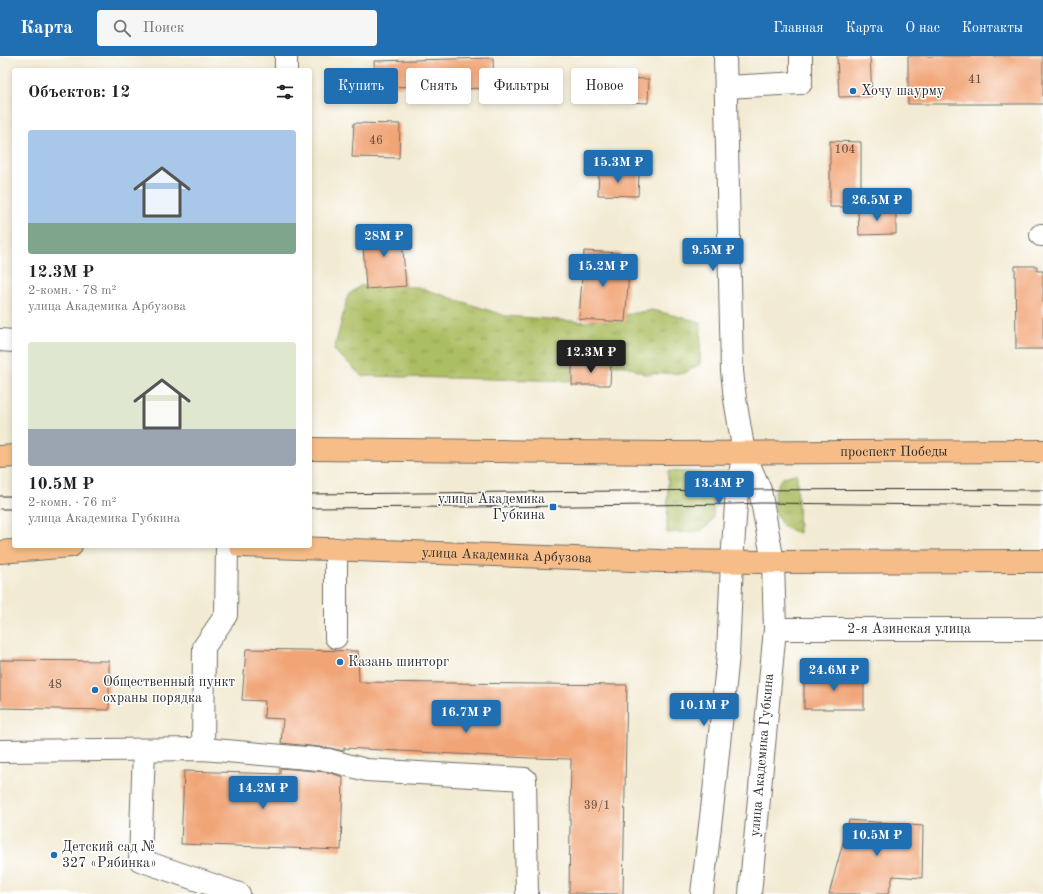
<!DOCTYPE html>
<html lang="ru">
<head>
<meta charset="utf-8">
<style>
	body { margin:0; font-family:"Old Standard TT",serif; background:#f6f6f6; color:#222; height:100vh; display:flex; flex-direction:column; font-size:15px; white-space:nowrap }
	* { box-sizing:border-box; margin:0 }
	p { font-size:13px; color:#767676 }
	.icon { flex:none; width:22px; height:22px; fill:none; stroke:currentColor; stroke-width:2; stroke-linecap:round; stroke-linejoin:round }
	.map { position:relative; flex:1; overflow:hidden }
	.panel { position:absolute; left:12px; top:12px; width:300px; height:480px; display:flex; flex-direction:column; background:#fff; border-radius:4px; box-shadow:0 2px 6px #0003 }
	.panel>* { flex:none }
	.guide { position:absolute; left:324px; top:12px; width:380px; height:36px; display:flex; gap:8px }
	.price { position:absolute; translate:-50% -34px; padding:0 9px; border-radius:4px; background:#1f6fb2; color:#fff; font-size:13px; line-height:26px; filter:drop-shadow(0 1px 2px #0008) }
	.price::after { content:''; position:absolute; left:50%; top:24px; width:12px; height:9px; margin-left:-6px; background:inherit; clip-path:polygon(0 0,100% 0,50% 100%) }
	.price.selected { background:#222; color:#fff }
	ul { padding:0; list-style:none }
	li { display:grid; align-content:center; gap:8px; height:212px; padding:0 16px }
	li span { display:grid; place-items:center; height:124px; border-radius:4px; color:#555 }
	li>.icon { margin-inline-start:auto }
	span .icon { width:72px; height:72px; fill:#fffc; stroke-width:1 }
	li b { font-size:17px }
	h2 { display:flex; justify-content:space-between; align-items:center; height:48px; padding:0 16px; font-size:17px }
	.chip { padding:0 14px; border-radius:4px; background:#fff; box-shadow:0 2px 6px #0003; font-size:14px; line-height:36px }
	.chip.selected { background:#1f6fb2; color:#fff }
	header { display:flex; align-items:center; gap:24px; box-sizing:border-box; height:56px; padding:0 20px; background:#1f6fb2; color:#fff }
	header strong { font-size:19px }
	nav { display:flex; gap:22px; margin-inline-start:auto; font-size:14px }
	.search { width:280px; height:36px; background:#f6f6f6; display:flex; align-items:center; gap:10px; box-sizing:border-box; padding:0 14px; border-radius:4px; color:#767676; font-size:15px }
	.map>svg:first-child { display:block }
	.grass { fill:url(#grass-tufts); stroke:#6c7446 }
	.building { fill:#f1a577 }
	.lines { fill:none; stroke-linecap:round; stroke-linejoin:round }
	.minor-casing { stroke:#716e65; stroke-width:24 }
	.major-casing { stroke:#716e65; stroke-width:24 }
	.minor { stroke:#fff; stroke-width:22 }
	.major { stroke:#f7bd88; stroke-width:22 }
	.tram { stroke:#2b2b2b; stroke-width:1 }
	.poi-dot { fill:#1f6fb2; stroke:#fff; stroke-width:1.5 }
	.labels { text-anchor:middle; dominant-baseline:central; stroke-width:3; stroke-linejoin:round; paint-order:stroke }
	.number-label { font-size:12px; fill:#5c4a3e }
	.poi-label { font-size:14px; fill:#2b2b2b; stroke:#fff; text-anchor:start }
	.street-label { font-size:14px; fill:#2b2b2b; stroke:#fff }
</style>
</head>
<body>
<header>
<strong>Карта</strong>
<div class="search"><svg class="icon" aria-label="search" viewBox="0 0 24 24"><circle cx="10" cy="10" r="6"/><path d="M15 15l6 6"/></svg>Поиск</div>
<nav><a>Главная</a><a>Карта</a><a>О нас</a><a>Контакты</a></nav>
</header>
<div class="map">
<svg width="1043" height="838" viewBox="0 0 1043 838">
	<defs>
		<pattern id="grass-tufts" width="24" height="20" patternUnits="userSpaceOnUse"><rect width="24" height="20" fill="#acbe62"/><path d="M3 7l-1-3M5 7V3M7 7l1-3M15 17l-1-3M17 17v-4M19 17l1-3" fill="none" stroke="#8c9b51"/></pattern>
	</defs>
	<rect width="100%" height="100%" fill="#fff"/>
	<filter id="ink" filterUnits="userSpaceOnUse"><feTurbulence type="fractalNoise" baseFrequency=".025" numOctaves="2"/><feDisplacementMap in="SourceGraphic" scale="8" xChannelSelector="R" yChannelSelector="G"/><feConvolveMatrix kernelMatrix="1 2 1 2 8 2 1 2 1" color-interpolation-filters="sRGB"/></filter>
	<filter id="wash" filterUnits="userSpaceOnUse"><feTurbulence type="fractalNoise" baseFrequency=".012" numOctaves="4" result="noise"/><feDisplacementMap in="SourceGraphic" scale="16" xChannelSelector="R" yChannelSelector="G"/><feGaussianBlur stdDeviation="0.9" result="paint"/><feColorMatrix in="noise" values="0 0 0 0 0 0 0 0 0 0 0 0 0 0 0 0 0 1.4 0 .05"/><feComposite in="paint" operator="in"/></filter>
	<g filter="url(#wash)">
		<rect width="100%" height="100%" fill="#f2ead2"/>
		<g class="grass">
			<path d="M360,230L418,231L506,260L586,266L652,254L701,266L700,308L685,317L644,318L627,310L576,308L575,325L362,320L334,294L348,239Z"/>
			<path d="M668,415L700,417L709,423L714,431L713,462L709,468L702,474L688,476L667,477Z"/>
			<path d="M797,418L799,477C795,475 788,474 785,471C772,460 771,438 780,425C783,420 791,419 797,418Z"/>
		</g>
		<g id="blocks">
			<g class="building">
				<path d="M837,0H870L872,40L839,41Z"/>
				<rect x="908" y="0" width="135" height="48"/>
				<path d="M493,2L494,32L444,33V30L375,31L374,5Z"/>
				<path d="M608,22L649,23L648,47L607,45Z"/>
				<path d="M354,67L400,68L399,102L352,101Z"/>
				<path d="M830,85L861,86V151H830Z"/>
				<path d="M599,115L639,117L638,140L598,139Z"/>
				<path d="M896,153V178L859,179L858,154Z"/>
				<path d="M401,171L406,230L366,233L362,174Z"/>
				<path d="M584,195L621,197L620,217H629L625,266L579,263Z"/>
				<path d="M1015,210H1037V215H1043V293H1016Z"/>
				<path d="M572,307L611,308L610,329H572Z"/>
				<path d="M246,593L358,595L359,626L627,629L623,838L569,837L571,703L530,702L344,692V695L330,692L281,687L283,663L264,662L265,645L242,644Z"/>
				<path d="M0,604L109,605V654L0,652Z"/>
				<rect x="804" y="619" width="60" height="34"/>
				<path d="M280,712L327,716L343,721L341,794L181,788L184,715L280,718Z"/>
				<path d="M849,764L923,770L922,822L893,820L888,838H829Z"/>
			</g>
		</g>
	</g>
	<g filter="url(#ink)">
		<use href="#blocks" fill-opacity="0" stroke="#716e65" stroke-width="1"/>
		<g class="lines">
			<g class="minor-casing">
				<g id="minor">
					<path d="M286,0V14"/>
					<path d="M725,0L732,315L735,343L744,397L760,434L773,506L775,573L750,838"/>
					<path d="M726,31L801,27V0"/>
					<path d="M1041,179H1043"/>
					<path d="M0,284L14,285"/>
					<path id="s1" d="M775,573H1043"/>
					<path d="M336,581V493"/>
					<path d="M203,693L204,591L226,559L227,490"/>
					<path d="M144,694L140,804L239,838"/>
					<path d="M0,695L203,693L329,704L366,714L525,723L527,838"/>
					<path d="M702,838L714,736L728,599L732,506L737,434L744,397"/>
				</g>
			</g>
			<g class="major-casing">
				<g id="major">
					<path id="s2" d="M310,393L664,397L1043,395"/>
					<path d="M0,401L14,400"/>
					<path id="s3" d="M240,490L660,505L773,506L1043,505"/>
					<path d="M0,496L71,490"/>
				</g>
			</g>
			<use href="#minor" class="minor"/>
			<use href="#major" class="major"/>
			<g class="tram">
				<path d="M310,438C554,436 799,432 1043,434"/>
				<path d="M0,440H14"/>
				<path d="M310,452C422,451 535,451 647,449C685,448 724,449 762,447L1043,450"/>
				<path d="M0,453H14"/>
			</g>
		</g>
	</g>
	<g class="poi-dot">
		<circle cx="853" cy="35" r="4"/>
		<rect x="549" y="447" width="8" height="8" rx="2"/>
		<circle cx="340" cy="606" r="4"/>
		<circle cx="95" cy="634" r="4"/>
		<circle cx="54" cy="799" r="4"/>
	</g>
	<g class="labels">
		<g class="number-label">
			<text x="975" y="24">41</text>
			<text x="376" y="85">46</text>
			<text x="845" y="94">104</text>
			<text x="55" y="629">48</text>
			<text x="597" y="750">39/1</text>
		</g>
		<g class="poi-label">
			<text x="861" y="35">Хочу шаурму</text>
			<text x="545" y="443" text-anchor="end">улица Академика<tspan x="545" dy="16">Губкина</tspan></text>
			<text x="348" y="606">Казань шинторг</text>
			<text x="103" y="626">Общественный пункт<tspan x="103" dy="16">охраны порядка</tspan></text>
			<text x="62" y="791">Детский сад №<tspan x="62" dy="16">327 «Рябинка»</tspan></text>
		</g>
		<g class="street-label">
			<text stroke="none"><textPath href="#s2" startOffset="584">проспект Победы</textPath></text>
			<text stroke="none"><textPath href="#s3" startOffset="267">улица Академика Арбузова</textPath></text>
			<text stroke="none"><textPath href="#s1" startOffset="134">2-я Азинская улица</textPath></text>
			<text transform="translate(762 699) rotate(-85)">улица Академика Губкина</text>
		</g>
	</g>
</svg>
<b class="price" style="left:618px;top:128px">15.3M ₽</b>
<b class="price" style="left:877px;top:166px">26.5M ₽</b>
<b class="price" style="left:384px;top:202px">28M ₽</b>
<b class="price" style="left:713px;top:216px">9.5M ₽</b>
<b class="price" style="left:603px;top:232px">15.2M ₽</b>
<b class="price selected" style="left:591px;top:318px">12.3M ₽</b>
<b class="price" style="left:719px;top:449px">13.4M ₽</b>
<b class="price" style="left:834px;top:636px">24.6M ₽</b>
<b class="price" style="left:704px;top:671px">10.1M ₽</b>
<b class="price" style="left:466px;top:678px">16.7M ₽</b>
<b class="price" style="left:263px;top:754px">14.2M ₽</b>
<b class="price" style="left:877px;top:801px">10.5M ₽</b>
<div class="guide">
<a class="chip selected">Купить</a>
<a class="chip">Снять</a>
<a class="chip">Фильтры</a>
<a class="chip">Новое</a>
</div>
<section class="panel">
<h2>Объектов: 12<svg class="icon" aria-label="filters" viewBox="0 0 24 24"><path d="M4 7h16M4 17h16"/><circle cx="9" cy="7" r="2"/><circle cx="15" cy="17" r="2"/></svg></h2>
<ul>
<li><span style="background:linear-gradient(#a9c7e8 75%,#7fa58c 0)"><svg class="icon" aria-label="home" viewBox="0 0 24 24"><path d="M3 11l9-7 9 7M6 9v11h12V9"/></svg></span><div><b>12.3M ₽</b><p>2-комн. · 78 m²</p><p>улица Академика Арбузова</p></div></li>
<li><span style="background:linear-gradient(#dfe7d0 70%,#9aa5b1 0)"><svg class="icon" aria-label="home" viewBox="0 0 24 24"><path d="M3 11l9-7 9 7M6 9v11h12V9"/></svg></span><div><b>10.5M ₽</b><p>2-комн. · 76 m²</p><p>улица Академика Губкина</p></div></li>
</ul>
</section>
</div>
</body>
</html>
